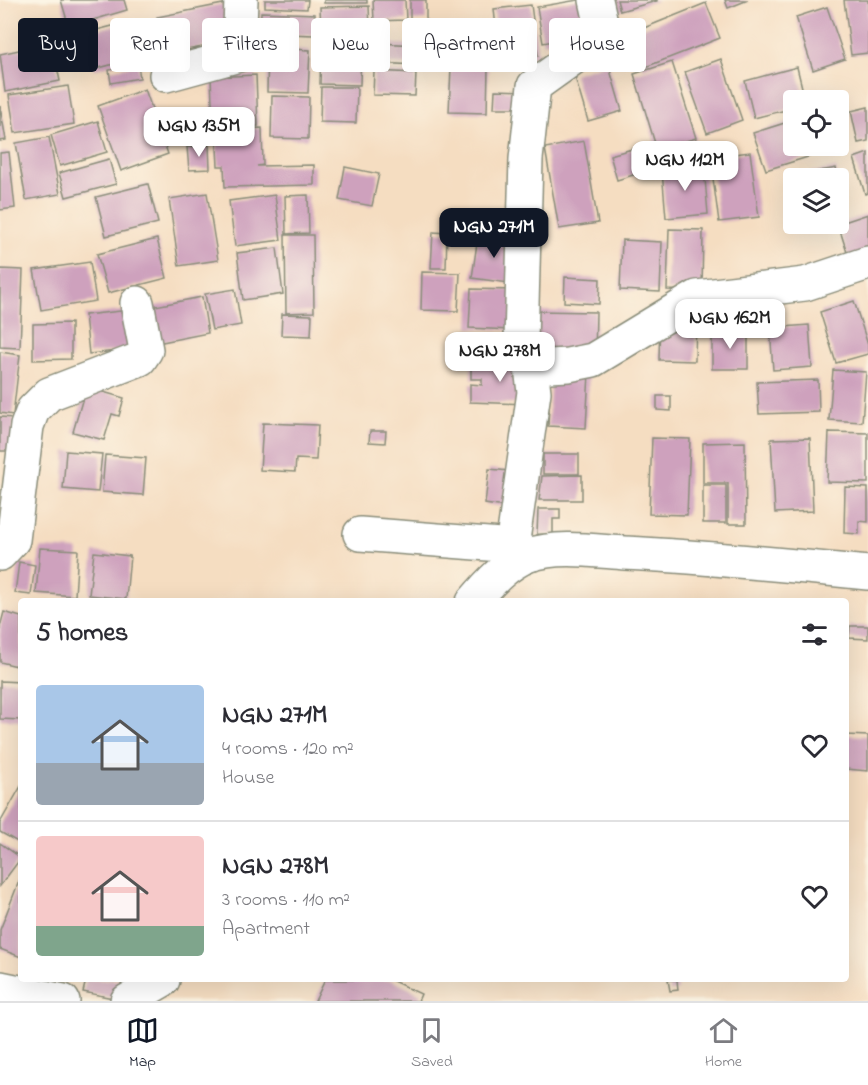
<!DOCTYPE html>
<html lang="en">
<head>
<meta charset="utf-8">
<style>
	body { margin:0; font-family:"Indie Flower",sans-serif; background:#f7f7f7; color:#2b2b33; height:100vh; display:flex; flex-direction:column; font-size:22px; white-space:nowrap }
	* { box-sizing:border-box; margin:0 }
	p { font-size:20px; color:#7c7c81 }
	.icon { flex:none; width:33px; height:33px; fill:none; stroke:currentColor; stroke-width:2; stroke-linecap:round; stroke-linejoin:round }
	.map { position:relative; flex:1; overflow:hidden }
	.drawer { position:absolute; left:18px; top:598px; width:831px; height:384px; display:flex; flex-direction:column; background:#fff; border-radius:6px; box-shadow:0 6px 24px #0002 }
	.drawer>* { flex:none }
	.banner { position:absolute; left:18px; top:18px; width:832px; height:54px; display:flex; gap:12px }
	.buttons { position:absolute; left:783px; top:90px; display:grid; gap:12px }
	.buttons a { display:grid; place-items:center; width:66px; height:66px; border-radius:6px; background:#fff; box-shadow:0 6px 24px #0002; font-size:30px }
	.price { position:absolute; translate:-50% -51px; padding:0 14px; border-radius:12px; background:#fff; color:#222; font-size:20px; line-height:39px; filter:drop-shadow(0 2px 3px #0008) }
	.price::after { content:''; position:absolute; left:50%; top:36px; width:18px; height:14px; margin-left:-9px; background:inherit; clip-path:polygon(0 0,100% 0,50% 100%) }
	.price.active { background:#111827; color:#fff }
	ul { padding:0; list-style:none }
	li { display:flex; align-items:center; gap:18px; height:150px; padding:0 18px }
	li+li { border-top:2px solid #e1e1e2 }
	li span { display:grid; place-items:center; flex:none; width:168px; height:120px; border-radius:6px; color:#555 }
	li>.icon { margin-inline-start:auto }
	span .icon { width:72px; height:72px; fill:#fffc; stroke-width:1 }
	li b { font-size:26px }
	h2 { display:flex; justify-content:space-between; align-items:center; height:72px; padding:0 18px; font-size:26px }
	.chip { padding:0 21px; border-radius:6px; background:#fff; box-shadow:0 6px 24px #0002; font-size:21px; line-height:54px }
	.chip.active { background:#111827; color:#fff }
	.tabs { display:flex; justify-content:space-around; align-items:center; height:84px; border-top:2px solid #e1e1e2; background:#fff; font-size:16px; color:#7c7c81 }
	.tabs a { display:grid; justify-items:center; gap:3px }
	.tabs .active { color:#111827 }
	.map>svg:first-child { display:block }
	.building { fill:#cea1bd }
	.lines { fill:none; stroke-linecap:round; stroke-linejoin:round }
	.minor-casing { stroke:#8a8d7a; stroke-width:36 }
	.minor { stroke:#fff; stroke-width:33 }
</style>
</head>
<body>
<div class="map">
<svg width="868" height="1001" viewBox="0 0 868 1001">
	<rect width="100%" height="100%" fill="#fcf5e5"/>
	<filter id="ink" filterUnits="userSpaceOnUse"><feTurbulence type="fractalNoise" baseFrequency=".0167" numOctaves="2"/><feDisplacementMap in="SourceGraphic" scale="12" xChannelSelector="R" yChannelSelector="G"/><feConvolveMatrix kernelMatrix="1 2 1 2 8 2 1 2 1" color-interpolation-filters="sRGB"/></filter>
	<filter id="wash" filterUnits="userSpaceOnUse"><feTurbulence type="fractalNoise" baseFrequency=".008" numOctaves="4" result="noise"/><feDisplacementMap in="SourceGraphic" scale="24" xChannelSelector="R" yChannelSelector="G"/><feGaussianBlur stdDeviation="1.35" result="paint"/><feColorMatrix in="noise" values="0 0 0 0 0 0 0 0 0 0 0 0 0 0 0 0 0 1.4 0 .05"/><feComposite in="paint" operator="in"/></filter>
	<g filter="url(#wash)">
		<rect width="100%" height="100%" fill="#f5ddc1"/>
		<g id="blocks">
			<g class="building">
				<path d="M61,0H124L127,10L69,27Z"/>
				<path d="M265,0H308L307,9L265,7Z"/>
				<rect x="324" y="0" width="43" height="3"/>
				<path d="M373,0H405L406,20L374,21Z"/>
				<path d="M410,0H426V20L410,21Z"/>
				<path d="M578,0H589L595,34L543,43L537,7Z"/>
				<path d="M617,0H657V1L620,11Z"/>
				<path d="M725,0H748L728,8Z"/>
				<path d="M844,0H868V53L851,55Z"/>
				<path d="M706,3L720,38L643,68L629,34Z"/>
				<path d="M223,4L230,42L164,54L157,17Z"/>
				<path d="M531,5L538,56L524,58L520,25L496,28L494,9Z"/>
				<path d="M369,6L370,28L321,30L320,7Z"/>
				<path d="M827,7L845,59L813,70L796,17Z"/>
				<path d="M261,12L315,14L314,35L260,33Z"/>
				<path d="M128,22L137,58L95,69L85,33Z"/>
				<path d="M494,42L495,61L458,63L457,44Z"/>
				<path d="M52,43L60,81L5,92L0,54Z"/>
				<path d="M379,43L417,45L416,65L378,63Z"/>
				<path d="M321,45L361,46L360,85L320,84Z"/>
				<path d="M268,48L310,50L308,93L267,92Z"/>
				<path d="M721,59L742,120L707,133L685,72Z"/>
				<path d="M672,62L696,138L657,150L634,74Z"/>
				<path d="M608,63L622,111L588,121L574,74Z"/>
				<path d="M138,65L140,78L111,83L109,70Z"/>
				<path d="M451,67L488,68L487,113L449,112Z"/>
				<path d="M797,67L805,100H794V108L754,118L745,81Z"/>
				<path d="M374,71L416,73L415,96L373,95Z"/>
				<path d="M256,75L258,126L213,127L211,77Z"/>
				<path d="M68,86L74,124L15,133L9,95Z"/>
				<path d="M321,87H357L356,123L320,122Z"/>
				<path d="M145,89L168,154L121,171L98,106Z"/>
				<path d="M495,90L527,91L526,108H494Z"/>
				<path d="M272,96L309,97L308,139L271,138Z"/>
				<path d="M0,106L6,140L0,141Z"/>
				<path d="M868,107V141L858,143L851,111Z"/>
				<path d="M794,120V146H822L824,152L766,170L753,133Z"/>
				<path d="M98,121L107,152L60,166L51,135Z"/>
				<path d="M262,128L263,165L257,166L314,165V185L225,187L224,166H218L216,130Z"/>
				<path d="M49,137L60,194L26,200L16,143Z"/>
				<path d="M584,141L598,223L559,229L545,148Z"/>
				<path d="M209,145L210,169L189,170L187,147Z"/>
				<path d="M636,148L643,172L617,180L610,155Z"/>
				<path d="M9,152L15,208L0,210V153Z"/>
				<path d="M750,152L759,217L719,222L710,157Z"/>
				<path d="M868,153V193L865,194L854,158Z"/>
				<path d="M109,159L116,184L66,197L59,173Z"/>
				<path d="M345,167L379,174L372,206L339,200Z"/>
				<path d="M704,167L708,214L666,218L662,171Z"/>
				<path d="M836,168L838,178H792V176Z"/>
				<path d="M148,184L158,223L106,236L96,197Z"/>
				<path d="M207,193L218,260L179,266L169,199Z"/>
				<path d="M275,195L281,240L235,246L229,201Z"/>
				<path d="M308,195L309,233L286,234L285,196Z"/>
				<path d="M868,214V256L850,262L838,224Z"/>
				<path d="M669,229L703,230L702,291L667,290Z"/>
				<path d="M433,232L447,233L446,268H431Z"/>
				<path d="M285,235H313L314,312L286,313Z"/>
				<path d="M478,236L515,240L509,283L472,278Z"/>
				<path d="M157,239L167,278L108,293L97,254Z"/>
				<path d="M622,240L662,242L660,292L620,290Z"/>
				<path d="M277,248L283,294L243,300L237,253Z"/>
				<path d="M90,262L96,301L41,310L34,270Z"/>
				<path d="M0,269L23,270L20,348L0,347Z"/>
				<path d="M422,272L460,273L458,311L421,310Z"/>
				<path d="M565,277L600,279L599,304L564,302Z"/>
				<path d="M235,289L241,325L212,330L205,294Z"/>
				<path d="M471,289L513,290L511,330L469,328Z"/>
				<path d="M202,297L208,333L152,344L145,308Z"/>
				<path d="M854,301L868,345V354L836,363L820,312Z"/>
				<path d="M130,310L134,349L89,354L85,315Z"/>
				<path d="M536,311L596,312L595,357L536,356Z"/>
				<path d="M282,314L312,315L311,336L281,335Z"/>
				<path d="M660,319H696L695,361L659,360Z"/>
				<path d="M71,323V359L33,360V324Z"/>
				<path d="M809,325L812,367L773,370L770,328Z"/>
				<path d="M748,330V369H712V331Z"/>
				<path d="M0,352L20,355L13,415L0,413Z"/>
				<path d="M471,362L528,364L527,404L470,402V384L482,385V379H471Z"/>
				<path d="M833,370L866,372L862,422L829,420Z"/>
				<path d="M551,371L589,373L586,428L548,426Z"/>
				<path d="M818,380L819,412L759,414L757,382Z"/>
				<path d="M86,387L124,398L119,416L112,414L104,440L73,432Z"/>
				<path d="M657,396H671V411L657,410Z"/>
				<path d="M0,417L14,418L13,451H0Z"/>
				<path d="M263,423L318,425L316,460L296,459L295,472L260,470Z"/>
				<path d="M370,431H386L385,443L369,442Z"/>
				<path d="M829,432L868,433V483L827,482Z"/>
				<path d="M652,438L690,439L687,515L649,514Z"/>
				<path d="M810,438L813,511L775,513L771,439Z"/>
				<path d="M745,442L746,524H728V483H703V443Z"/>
				<path d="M66,451L102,454L98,492L63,489Z"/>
				<rect x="543" y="454" width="36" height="20"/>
				<path d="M105,455L146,458L143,495L102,492Z"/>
				<path d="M489,469L509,471L505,507L485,504Z"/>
				<path d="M582,475V500H539L542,476Z"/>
				<rect x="703" y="485" width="23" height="38"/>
				<path d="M845,487L868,488V522L859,521V534L844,533Z"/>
				<path d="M538,509H560V519H553V535L537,534Z"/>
				<path d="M40,548L78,550L75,596L36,593Z"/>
				<path d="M94,552L130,556L126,599L89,595Z"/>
				<path d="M19,562L35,565L31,595L15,593Z"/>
				<path d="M4,612L21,617V667L0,662V627Z"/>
				<path d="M850,626H868V639L849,638Z"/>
				<path d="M0,681L21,682V720L0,719Z"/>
				<path d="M846,735L868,736V771L846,769Z"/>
				<path d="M21,786V844L0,832V823Z"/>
				<path d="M0,843L21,858L0,886Z"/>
				<path d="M21,876V957L0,949V930Z"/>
				<path d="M86,980H122L118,999L83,992Z"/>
				<path d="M325,980H391L421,994L418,1001H315Z"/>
				<path d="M668,980H677L678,990L670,991Z"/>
			</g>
		</g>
	</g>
	<g filter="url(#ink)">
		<use href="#blocks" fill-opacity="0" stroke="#8a8d7a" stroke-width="1.5"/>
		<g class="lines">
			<g class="minor-casing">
				<g id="minor">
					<path d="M166,75L239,55L241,0"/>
					<path d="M531,367L568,365L593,360L697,297L805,284L868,263"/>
					<path d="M360,534L501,545L532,554"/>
					<path d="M512,547L534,392L531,367L521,341L526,159L534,86L604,36L596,0"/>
					<path d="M0,554L13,540L27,426L33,410L49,394L140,359L146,350L137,303"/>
					<path d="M473,602C489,583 506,564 529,555C558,545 595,551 625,553C706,557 787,565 868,573"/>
					<path d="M0,988L63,1001"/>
					<path d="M127,1001L163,980"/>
				</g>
			</g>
			<use href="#minor" class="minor"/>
		</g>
	</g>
</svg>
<div class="buttons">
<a><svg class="icon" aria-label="locate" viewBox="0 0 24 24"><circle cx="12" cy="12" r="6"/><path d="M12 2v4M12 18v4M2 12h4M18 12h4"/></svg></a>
<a><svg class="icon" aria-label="layers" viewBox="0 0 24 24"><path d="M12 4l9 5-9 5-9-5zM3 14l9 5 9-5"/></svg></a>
</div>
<b class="price" style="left:199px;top:158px">NGN 135M</b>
<b class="price" style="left:685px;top:192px">NGN 112M</b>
<b class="price active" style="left:494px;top:259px">NGN 271M</b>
<b class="price" style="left:730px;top:350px">NGN 162M</b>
<b class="price" style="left:500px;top:383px">NGN 278M</b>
<div class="banner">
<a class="chip active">Buy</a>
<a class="chip">Rent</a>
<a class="chip">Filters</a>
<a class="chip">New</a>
<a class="chip">Apartment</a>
<a class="chip">House</a>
</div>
<section class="drawer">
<h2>5 homes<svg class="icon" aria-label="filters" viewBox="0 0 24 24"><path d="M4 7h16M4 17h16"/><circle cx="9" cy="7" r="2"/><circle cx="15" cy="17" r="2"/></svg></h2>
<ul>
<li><span style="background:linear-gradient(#a9c7e8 65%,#9aa5b1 0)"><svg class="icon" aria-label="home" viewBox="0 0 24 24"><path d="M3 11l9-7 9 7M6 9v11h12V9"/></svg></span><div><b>NGN 271M</b><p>4 rooms · 120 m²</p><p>House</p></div><svg class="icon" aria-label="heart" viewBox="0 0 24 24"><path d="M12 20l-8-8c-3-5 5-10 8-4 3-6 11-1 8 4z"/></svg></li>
<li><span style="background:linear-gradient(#f6c9c9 75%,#7fa58c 0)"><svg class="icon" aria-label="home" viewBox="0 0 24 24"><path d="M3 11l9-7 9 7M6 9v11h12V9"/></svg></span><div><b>NGN 278M</b><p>3 rooms · 110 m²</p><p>Apartment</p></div><svg class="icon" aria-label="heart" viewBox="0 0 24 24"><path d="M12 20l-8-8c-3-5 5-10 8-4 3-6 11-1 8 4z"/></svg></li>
</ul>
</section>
</div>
<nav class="tabs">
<a class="active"><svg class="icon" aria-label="map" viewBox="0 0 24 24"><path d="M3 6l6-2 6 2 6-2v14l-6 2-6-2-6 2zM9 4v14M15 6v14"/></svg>Map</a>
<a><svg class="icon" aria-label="saved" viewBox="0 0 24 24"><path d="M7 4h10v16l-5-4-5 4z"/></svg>Saved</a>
<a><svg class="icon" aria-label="home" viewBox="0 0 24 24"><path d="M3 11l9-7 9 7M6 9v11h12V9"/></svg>Home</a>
</nav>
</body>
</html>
